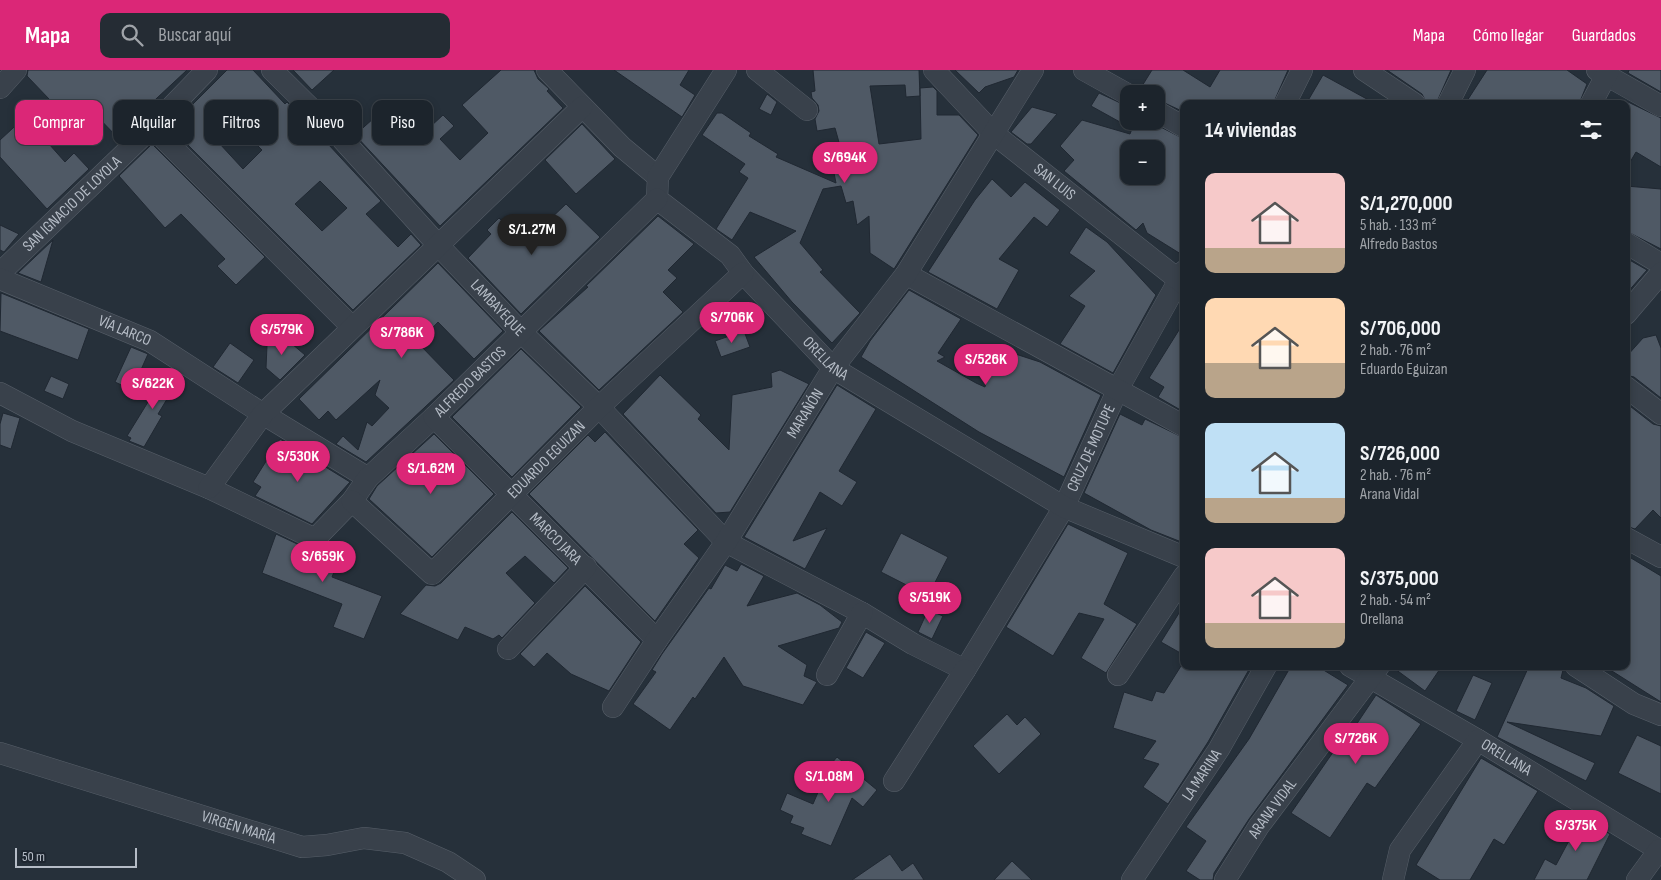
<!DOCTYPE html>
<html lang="es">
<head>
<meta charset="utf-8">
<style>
	body { margin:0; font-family:"Sofia Sans Condensed",sans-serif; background:#252c34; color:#f1f3f6; height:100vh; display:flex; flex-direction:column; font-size:19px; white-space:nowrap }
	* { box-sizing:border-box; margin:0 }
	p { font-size:16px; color:#a0a4a9 }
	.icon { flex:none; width:28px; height:28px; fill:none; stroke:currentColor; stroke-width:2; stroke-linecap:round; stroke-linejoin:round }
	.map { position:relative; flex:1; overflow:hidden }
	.drawer { position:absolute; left:1180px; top:30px; width:450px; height:570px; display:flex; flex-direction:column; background:#1c242c; border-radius:10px; box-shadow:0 2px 8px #0003,0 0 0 1px #3a4148 }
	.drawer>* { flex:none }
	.top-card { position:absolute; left:15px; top:30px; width:475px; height:45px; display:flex; gap:10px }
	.fabs { position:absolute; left:1120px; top:15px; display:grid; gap:10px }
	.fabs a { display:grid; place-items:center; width:45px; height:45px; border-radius:10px; background:#1c242c; box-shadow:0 2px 8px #0003,0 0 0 1px #3a4148; font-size:25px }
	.scale { position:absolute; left:15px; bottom:12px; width:122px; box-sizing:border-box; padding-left:5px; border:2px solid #b5bcc6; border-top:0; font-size:14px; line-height:18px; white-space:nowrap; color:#b5bcc6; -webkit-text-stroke:4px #1e2630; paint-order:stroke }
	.price { position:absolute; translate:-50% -42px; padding:0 11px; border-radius:18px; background:#db2777; color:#fff; font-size:16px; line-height:32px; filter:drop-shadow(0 1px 2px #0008) }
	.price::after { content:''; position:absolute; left:50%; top:30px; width:15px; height:11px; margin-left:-8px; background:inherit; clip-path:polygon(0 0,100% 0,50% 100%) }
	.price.active { background:#222; color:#fff }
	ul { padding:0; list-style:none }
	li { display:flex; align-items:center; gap:15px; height:125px; padding:0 25px }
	li span { display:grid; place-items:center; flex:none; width:140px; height:100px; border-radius:10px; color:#555 }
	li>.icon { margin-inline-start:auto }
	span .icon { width:60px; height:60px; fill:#fffc; stroke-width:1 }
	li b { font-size:21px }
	h2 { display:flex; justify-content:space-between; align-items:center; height:60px; padding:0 25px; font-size:21px }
	.pill { padding:0 18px; border-radius:10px; background:#1c242c; box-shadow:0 2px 8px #0003,0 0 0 1px #3a4148; font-size:18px; line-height:45px }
	.pill.active { background:#db2777; color:#fff }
	header { display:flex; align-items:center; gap:30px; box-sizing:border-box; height:70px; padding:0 25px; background:#db2777; color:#fff }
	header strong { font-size:24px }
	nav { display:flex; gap:28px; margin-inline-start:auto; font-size:18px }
	.search { width:350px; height:45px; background:#252c34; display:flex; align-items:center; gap:12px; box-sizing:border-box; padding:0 18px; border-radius:10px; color:#a0a4a9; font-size:19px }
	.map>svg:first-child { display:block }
	.building { fill:#4f5965; stroke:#202832; fill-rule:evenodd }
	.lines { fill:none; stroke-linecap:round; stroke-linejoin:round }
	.minor-casing { stroke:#575f69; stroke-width:22 }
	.minor { stroke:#39414b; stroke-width:21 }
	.labels { text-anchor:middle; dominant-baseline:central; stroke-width:4; stroke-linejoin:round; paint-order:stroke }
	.street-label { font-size:16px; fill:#b5bcc6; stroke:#1e2630 }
</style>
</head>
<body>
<header>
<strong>Mapa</strong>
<div class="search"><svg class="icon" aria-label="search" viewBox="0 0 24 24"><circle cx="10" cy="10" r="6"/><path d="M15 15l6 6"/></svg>Buscar aquí</div>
<nav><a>Mapa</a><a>Cómo llegar</a><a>Guardados</a></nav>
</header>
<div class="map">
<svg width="1661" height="810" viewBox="0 0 1661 810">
	<rect width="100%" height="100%" fill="#26303a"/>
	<g class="building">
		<path d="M28,0H187L127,56L131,60L120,70L89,38L72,53L27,6Z"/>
		<path d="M227,0H253L285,34L287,32L304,49L302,50L326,76L328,74L381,131L366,144L398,177L411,164L421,175L353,240L170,57ZM237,55L262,80L243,99L219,73ZM320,111L347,138L322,161L295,134Z"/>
		<path d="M293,0H334L312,20Z"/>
		<path d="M501,0H534L538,9L549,19L547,21L563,38L440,156L355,65L384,39L405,61L408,58L418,68L443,45L454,56L440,69L460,90L488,63L462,35Z"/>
		<path d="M614,0H689L680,15L695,25L682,47Z"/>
		<path d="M813,0H919L920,26L906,27L905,15L870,16L879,74L921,69L920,18L933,17L937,21V45H959L978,65L894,199L870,183L869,146L857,155L853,131L846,133L841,116L823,119L800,173L823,200L820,202L860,243L832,273L792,232L754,187L796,161L750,142L732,170L716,159L748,108L739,102L745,94L702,65L717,43H722L751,63L749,66L778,84L776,87L836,113L834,103L847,101L835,58L817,61L815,49L819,41L818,35L812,28L811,22L815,21Z"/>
		<path d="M955,0H1018L1014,7L985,17L979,23Z"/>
		<path d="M1152,0H1183L1210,17L1220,0H1288L1273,34H1184V42L1156,29V24L1142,16Z"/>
		<path d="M1387,0H1451L1436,34H1427L1422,24Z"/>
		<path d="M1487,0H1567L1587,14L1579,34H1465Z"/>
		<path d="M1629,0H1661V22L1628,3Z"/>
		<path d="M1323,5L1376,34H1306Z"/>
		<path d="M1099,23L1129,37V57L1091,36Z"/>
		<path d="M767,24L777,32L771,45L759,39Z"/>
		<path d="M1626,31L1661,48V97L1636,82L1626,99Z"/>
		<path d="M1032,37L1057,44L1031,74H1027L1011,62Z"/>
		<path d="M25,47L65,92L74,83L89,99L47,139L0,87V70Z"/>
		<path d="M1082,50L1130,64L1135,51H1149L1184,69V186L1147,163L1143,153L1136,160L1064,101L1074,90L1060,76ZM1129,79H1156V106H1129Z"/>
		<path d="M582,54L615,89L576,124L545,90Z"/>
		<path d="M152,74L265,187L236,215L217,196L225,189L181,144L165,158L119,106Z"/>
		<path d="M992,109L1011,127L1025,112L1060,140L1047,157L1034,147L999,189L1019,200L997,239L928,202L975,130Z"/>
		<path d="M1626,116L1661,119V179L1626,161Z"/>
		<path d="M566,134L600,167L521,244L468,188L491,164L487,160L499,148L525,173Z"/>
		<path d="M658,146L694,174L668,200L677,208L663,222L683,242L599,320L539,261L588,217L586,216Z"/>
		<path d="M0,155L19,164L4,182L0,180Z"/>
		<path d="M1086,157L1107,172L1156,225L1113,303L1060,274L1085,236L1069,226L1095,201L1069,183Z"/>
		<path d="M53,170L41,212L18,203Z"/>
		<path d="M1626,188L1647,200L1626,224Z"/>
		<path d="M438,193L503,261L474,289L438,252L418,273L454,310L366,392L336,374L343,366L358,380L367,352L372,356L389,338L375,325L380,310L336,350L328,341L319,350L299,329Z"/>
		<path d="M909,220L961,249L938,283L945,287L937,291L976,313L985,317L994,277L1040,292L1101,325L1064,407L979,362L861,287L870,271Z"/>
		<path d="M1,223L89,259L78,290L0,261Z"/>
		<path d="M1184,252V342L1158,327L1164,317L1149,308Z"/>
		<path d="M744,261L750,277L721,287L715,271Z"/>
		<path d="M278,262L305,285L280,310L266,298L267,275Z"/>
		<path d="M1656,265L1661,278V328L1634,307L1626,305V287L1643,268Z"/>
		<path d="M230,273L254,290L238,313L213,297Z"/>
		<path d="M131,277L148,284L132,320L115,312Z"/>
		<path d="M521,279L581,337L512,407L452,347Z"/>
		<path d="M169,298L181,306L158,344L162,346L144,377L129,371L131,368L127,366Z"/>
		<path d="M780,300L809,314L730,442L716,443L623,344L660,305L701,345L698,349L729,380L732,325L772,317L771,303Z"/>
		<path d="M51,306L69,314L63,329L44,321Z"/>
		<path d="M837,315L876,339L839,401L857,412L842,436L820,422L793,471L827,458L805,499L744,467Z"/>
		<path d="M1626,333L1653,354L1661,356V448L1653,440L1635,459L1626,456Z"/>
		<path d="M3,343L20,348L11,379L0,375V354Z"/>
		<path d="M1120,344L1142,355L1145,349L1184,368V473L1151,460L1084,423Z"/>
		<path d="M605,362L698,460L684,474L699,488L655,551L529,424L588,365L595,372Z"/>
		<path d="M434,364L494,424L432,487L369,429L377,416Z"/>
		<path d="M280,369L350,412L312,454L255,426L261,417L253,412Z"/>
		<path d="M512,442L568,498L554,513L525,486L506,503L535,533L502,568L499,565L493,569L465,557L458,570L400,544L426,515L435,516L441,513Z"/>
		<path d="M1068,454L1128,483L1104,534L1137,554L1106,603L1081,588L1104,549L1079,543L1053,586L1006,557Z"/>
		<path d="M901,463L948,487L928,526L881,502Z"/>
		<path d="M276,464L310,480L321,479L340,487L332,507L382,526L364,569L333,557L342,534L262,503Z"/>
		<path d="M1626,485L1661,506V632L1604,596H1626Z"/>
		<path d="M741,494L764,506L747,536L797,523L820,535L842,552L839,558L778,576L807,595L804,606L817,612L803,635L743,616L724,587L695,629L693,627L670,660L633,634L656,602L652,600L662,584L709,518L711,519L725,495L737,501Z"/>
		<path d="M585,516L641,572L609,621L571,604L547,583L534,597L520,584Z"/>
		<path d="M1184,535V585L1161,572Z"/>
		<path d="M928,540L943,546L932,569L918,562Z"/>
		<path d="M866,562L885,573L863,608L846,598Z"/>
		<path d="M1181,596H1251L1208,672L1168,734L1143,717L1159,694L1143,689L1156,671L1113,658L1124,622L1152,631L1156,621L1164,623Z"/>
		<path d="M1291,596H1317L1348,615L1249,749L1214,803L1213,810H1200L1186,801L1206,771L1186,757L1249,669Z"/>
		<path d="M1391,596H1442L1425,621Z"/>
		<path d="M1529,596H1564L1561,608L1586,618L1614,636L1601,666L1507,652L1595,693L1586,711L1497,667Z"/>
		<path d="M1473,605L1492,613L1475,650L1456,641Z"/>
		<path d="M1376,625L1421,654L1375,718L1367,713L1330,768L1291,743L1347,662L1348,667Z"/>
		<path d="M1007,644L1017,655L1025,647L1041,664L999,704L973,676Z"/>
		<path d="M1637,665L1661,676V724L1618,703Z"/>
		<path d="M837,687L877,720L863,737L852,728L831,776L801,764L804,758L790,753L793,746L780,740L787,723L813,734L819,720L832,704L826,700Z"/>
		<path d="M1481,688L1538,721L1504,775L1494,769L1470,810H1440L1416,795Z"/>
		<path d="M1570,741L1610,764L1587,810H1534L1545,789L1556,795L1572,765L1560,759Z"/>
		<path d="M890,784L902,801L913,793L924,810H852Z"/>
		<path d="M1012,791L1032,810H994Z"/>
	</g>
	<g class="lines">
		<g class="minor-casing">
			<g id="minor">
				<path id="s1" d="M272,0L342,69L438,175L520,261L599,337L726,472L862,543L913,574L965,600L1064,437L1118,319L1184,201"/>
				<path d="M547,0L622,77L658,107"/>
				<path id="s2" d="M726,0L658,107L657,129L730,185L743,203L833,298L1064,437L1184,487"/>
				<path d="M757,0L807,40"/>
				<path id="s3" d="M934,0L994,64L1184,214"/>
				<path d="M1084,0L1129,25"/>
				<path d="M1364,0L1415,34"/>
				<path d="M1597,0L1661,36"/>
				<path d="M0,18L16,0"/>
				<path d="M1285,34L1302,0"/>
				<path d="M1448,34L1465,0"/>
				<path d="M1591,34L1609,0"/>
				<path d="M1156,41L1184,57"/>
				<path d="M152,57L352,257"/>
				<path d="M1626,173L1661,194"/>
				<path id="s4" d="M0,203L152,57L207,0"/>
				<path d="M906,204L1184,356"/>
				<path id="s5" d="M0,209L150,271L263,344L368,408"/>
				<path d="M1626,244L1661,203"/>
				<path d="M1626,317L1661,344"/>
				<path id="s6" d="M0,323L72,361L209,418L315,469L352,431L368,408L434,347L657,129"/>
				<path id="s7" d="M434,347L657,570"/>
				<path d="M209,418L263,344L582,37"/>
				<path id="s8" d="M352,431L432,504L599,337L743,203"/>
				<path d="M1626,468L1661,487"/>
				<path d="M508,579L586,497"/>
				<path id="s9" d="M1350,596L1478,670L1661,781"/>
				<path d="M1576,596L1634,634L1661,645"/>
				<path d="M827,605L862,543"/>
				<path d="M1118,605L1184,506"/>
				<path id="s10" d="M613,637L657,570L726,472L833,298L906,204L1033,0"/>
				<path id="s11" d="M0,683L302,777L327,775L364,768L405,773L448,792L475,810"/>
				<path d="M894,711L965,600"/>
				<path id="s12" d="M1132,810L1219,679L1266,596"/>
				<path id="s13" d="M1225,810L1259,756L1379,596"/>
				<path d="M1393,810L1400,780L1478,670"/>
				<path d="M1637,810L1659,780"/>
			</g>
		</g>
		<use href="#minor" class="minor"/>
	</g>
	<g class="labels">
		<g class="street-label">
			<text stroke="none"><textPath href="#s3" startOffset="165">SAN LUIS</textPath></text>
			<text stroke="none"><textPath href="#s4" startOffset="100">SAN IGNACIO DE LOYOLA</textPath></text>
			<text stroke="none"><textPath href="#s1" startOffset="328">LAMBAYEQUE</textPath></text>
			<text stroke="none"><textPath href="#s5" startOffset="135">VÍA LARCO</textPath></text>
			<text stroke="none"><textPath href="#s2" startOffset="382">ORELLANA</textPath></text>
			<text stroke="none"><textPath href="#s6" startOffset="569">ALFREDO BASTOS</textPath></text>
			<text stroke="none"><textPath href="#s10" startOffset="351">MARAÑÓN</textPath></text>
			<text stroke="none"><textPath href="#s1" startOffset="1182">CRUZ DE MOTUPE</textPath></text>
			<text stroke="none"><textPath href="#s8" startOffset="270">EDUARDO EGUIZAN</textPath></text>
			<text stroke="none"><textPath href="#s7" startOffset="172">MARCO JARA</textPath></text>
			<text stroke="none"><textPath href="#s9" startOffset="181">ORELLANA</textPath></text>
			<text stroke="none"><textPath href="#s12" startOffset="126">LA MARINA</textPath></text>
			<text stroke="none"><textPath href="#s13" startOffset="86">ARANA VIDAL</textPath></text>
			<text stroke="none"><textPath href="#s11" startOffset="250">VIRGEN MARÍA</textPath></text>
		</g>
	</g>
</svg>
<div class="fabs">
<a>+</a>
<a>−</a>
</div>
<div class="scale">50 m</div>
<b class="price" style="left:845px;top:114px">S/694K</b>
<b class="price active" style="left:532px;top:186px">S/1.27M</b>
<b class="price" style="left:732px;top:274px">S/706K</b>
<b class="price" style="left:282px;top:286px">S/579K</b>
<b class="price" style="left:402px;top:289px">S/786K</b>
<b class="price" style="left:986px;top:316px">S/526K</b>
<b class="price" style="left:153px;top:340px">S/622K</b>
<b class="price" style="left:298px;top:413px">S/530K</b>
<b class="price" style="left:431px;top:425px">S/1.62M</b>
<b class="price" style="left:323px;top:513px">S/659K</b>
<b class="price" style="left:930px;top:554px">S/519K</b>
<b class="price" style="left:1356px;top:695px">S/726K</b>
<b class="price" style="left:829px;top:733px">S/1.08M</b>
<b class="price" style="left:1576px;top:782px">S/375K</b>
<div class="top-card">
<a class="pill active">Comprar</a>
<a class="pill">Alquilar</a>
<a class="pill">Filtros</a>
<a class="pill">Nuevo</a>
<a class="pill">Piso</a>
</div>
<section class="drawer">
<h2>14 viviendas<svg class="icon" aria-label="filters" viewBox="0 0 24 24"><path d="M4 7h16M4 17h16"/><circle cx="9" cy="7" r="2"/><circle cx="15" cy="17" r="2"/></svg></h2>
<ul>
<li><span style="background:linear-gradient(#f6c9c9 75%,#b9a48a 0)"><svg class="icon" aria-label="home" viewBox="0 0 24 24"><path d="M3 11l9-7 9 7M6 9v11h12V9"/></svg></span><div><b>S/1,270,000</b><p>5 hab. · 133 m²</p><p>Alfredo Bastos</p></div></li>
<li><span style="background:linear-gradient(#ffd9b3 65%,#b9a48a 0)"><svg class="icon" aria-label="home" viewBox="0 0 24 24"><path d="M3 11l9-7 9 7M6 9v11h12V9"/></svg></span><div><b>S/706,000</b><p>2 hab. · 76 m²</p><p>Eduardo Eguizan</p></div></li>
<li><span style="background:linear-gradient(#bfe0f5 75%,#b9a48a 0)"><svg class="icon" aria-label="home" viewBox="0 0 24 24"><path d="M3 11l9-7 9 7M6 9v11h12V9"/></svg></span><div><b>S/726,000</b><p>2 hab. · 76 m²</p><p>Arana Vidal</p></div></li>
<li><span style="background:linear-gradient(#f6c9c9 75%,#b9a48a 0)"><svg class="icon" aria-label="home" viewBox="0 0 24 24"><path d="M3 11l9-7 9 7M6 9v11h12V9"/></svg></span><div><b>S/375,000</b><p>2 hab. · 54 m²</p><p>Orellana</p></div></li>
</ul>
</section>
</div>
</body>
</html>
